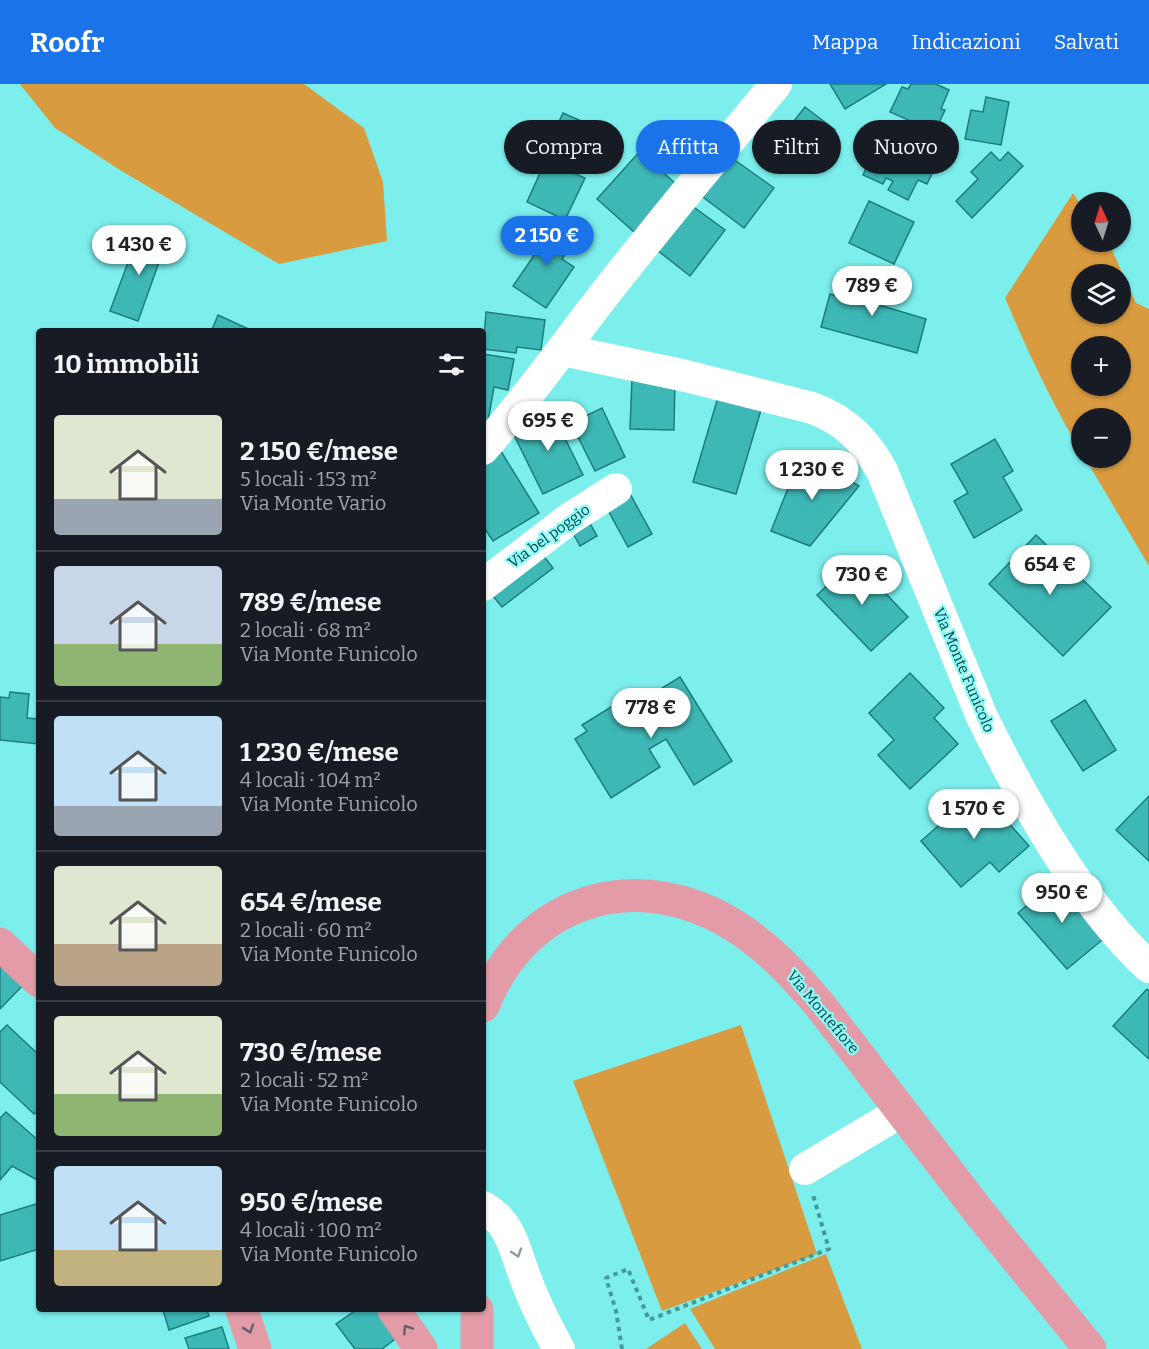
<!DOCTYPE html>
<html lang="it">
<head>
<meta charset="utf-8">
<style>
	body { margin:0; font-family:Bitter,serif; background:#20242c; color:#f1f3f6; height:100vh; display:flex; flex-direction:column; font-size:22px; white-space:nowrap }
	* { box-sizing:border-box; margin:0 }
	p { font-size:20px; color:#9ea1a6 }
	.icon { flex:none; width:33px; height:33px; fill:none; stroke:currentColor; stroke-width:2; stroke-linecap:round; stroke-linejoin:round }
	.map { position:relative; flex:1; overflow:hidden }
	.panel { position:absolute; left:36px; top:244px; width:450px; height:984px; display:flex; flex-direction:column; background:#171b24; border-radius:6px; box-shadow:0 2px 4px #0004 }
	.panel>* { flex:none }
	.hud { position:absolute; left:504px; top:36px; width:555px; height:54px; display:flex; gap:12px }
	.needle { width:39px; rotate:356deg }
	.fabs { position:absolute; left:1071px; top:108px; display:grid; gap:12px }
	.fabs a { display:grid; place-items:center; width:60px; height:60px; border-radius:50%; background:#171b24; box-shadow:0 2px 4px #0004; font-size:30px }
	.price { position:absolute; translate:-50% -51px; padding:0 14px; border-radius:21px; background:#fff; color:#222; font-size:20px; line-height:39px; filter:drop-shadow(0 2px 3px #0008) }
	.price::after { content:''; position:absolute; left:50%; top:36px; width:18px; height:14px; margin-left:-9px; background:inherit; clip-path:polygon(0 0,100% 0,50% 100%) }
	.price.active { background:#1a73e8; color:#fff }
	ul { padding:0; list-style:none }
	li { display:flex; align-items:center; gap:18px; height:150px; padding:0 18px }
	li+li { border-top:2px solid #363941 }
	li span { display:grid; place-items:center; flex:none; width:168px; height:120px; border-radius:6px; color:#555 }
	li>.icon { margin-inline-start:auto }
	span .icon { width:72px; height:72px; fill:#fffc; stroke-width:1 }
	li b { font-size:26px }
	h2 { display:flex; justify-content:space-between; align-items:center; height:72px; padding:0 18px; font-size:26px }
	.tag { padding:0 21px; border-radius:27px; background:#171b24; box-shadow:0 2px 4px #0004; font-size:21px; line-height:54px }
	.tag.active { background:#1a73e8; color:#fff }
	header { display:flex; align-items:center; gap:36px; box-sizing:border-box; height:84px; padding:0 30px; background:#1a73e8; color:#fff }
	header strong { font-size:28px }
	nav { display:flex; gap:33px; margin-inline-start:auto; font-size:21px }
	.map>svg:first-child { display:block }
	.green { fill:#d99b3f; fill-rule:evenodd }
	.building { fill:#3eb8b6; stroke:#1d7d7c; stroke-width:1.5 }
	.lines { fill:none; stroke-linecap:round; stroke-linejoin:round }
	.path { stroke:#459a99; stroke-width:4; stroke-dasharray:4.5 4.5; stroke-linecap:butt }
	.minor { stroke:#fff; stroke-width:32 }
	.major { stroke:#e39ca7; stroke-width:33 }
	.oneway { stroke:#849f9f }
	.oneway2 { stroke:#606469 }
	.labels { text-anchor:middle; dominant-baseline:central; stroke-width:4.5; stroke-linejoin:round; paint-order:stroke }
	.street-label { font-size:15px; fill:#093f3f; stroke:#8afdfa }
</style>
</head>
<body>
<header>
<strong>Roofr</strong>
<nav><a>Mappa</a><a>Indicazioni</a><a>Salvati</a></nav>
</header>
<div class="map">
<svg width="1149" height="1265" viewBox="0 0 1149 1265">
	<rect width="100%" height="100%" fill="#7cefed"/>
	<g class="green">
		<path d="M20,0H304L364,44L383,98L387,157L279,180L120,86L55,44Z"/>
		<path d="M1073,109L1081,121L1082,158H1106L1112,166L1136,219L1149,225V482L1085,374H1120V334H1082L1081,368C1051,317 1028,268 1005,214ZM1082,190H1120V230H1082ZM1120,262V302H1082V262Z"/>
		<path d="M741,941L817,1170L662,1227L573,997Z"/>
		<path d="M826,1170L862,1265H715L690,1225Z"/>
		<path d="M685,1239L702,1265H646Z"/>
	</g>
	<g class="building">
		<path d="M830,0H886L845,25Z"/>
		<path d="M911,0H936L949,6L941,25L945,26L935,48L890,28L902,3L908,5Z"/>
		<path d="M986,13L1009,18L1001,61L965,55L971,26L983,28Z"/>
		<path d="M805,23L835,46L800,89L771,66Z"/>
		<path d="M563,29L588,40L567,86L585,94L565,136L527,118L544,80L528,72L537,51L543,54L550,38L557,42Z"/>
		<path d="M882,50L938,77L927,100L918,96L908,116L888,106L893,97L886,94L883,100L863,91Z"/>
		<path d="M650,56L676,79L665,90L677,101L634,148L597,115Z"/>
		<path d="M991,68L1000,77L1008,68L1023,82L972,134L956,117L978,95L971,88Z"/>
		<path d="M732,74L774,104L744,144L703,113Z"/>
		<path d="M869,117L914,138L894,180L849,159Z"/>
		<path d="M691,121L725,146L690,192L657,166Z"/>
		<path d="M548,137L575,155L562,175L574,183L546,224L513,202L546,154L540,149Z"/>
		<path d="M140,146L167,156L138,237L110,227Z"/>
		<path d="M850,191L884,201L879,221L926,235L917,269L821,243L830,210L844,214Z"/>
		<path d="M486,228L545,236L541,266L517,263L516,269L483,265Z"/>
		<path d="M218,231L255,248H211Z"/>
		<path d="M483,270L514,275L508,306L494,303L487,343L483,342Z"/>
		<path d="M632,293L675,294L674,346L630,345Z"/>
		<path d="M718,313L761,326L736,410L693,398Z"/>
		<path d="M549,322L583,391L543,410L515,353L532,345L526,333Z"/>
		<path d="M602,324L625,373L595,387L571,339Z"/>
		<path d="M995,355L1013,387L1003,393L1022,426L974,454L954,417L968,409L951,380Z"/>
		<path d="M499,364L539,429L493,457L483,442V381Z"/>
		<path d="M802,369L859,402L810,462L771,447Z"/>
		<path d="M628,406L652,450L628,463L604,419Z"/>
		<path d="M586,432L597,452L580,462L569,442Z"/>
		<path d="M1036,451L1111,523L1063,572L989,500Z"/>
		<path d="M539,466L553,484L502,523L488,506Z"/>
		<path d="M854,476L908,533L871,567L817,511Z"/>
		<path d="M910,589L944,624L934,634L958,660L910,705L878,671L894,656L869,629Z"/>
		<path d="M680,593L732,677L694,701L666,655L649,665L660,683L611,714L575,655L587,647L582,641L619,618L625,627Z"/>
		<path d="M10,608L29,610L27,634L39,635V660L0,656V613L9,614Z"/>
		<path d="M1085,616L1116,666L1083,687L1051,637Z"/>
		<path d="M979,706L1029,762L999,788L990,778L961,803L921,757Z"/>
		<path d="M1149,712V777L1116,746Z"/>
		<path d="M1058,795L1107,852L1067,885L1018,829Z"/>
		<path d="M0,867L29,895L0,925Z"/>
		<path d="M1147,905L1149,907V975L1113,942Z"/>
		<path d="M7,941L39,971V1025L34,1030L0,998V948Z"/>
		<path d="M6,1028L39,1057V1097L12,1082L0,1096V1034Z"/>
		<path d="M39,1119V1165L0,1177V1131Z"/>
		<path d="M163,1226H207L209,1232L169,1246Z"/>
		<path d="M356,1226H385L403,1249L382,1265H355L336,1240Z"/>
		<path d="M222,1243L229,1265H189L185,1254Z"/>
	</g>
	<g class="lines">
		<path class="path" d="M622,1265L616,1227L606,1194L628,1185L649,1236L829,1165L813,1111"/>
		<g class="minor">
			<path d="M563,266L686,292L812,324C845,336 865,356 882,387L982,633C1023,716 1080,819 1149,883"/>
			<path d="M483,365C521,322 555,275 590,229C650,151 713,76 776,0"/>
			<path d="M483,501L569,435L616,405"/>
			<path d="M805,1085L902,1027"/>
			<path d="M483,1123C511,1138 515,1167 525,1193C534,1218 546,1242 559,1265"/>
		</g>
		<g class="major">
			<path d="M0,860L39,897"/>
			<path d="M483,922C525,814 638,781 735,842C768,863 794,891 819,920L979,1128L1090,1265"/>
			<path d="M242,1226L255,1265"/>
			<path d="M394,1226L421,1265"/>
			<path d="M477,1226V1265"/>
		</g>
	</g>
	<defs><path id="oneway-chevron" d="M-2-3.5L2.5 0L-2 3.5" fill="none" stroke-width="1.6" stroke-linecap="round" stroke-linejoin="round" transform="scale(1.5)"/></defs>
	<use class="oneway" href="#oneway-chevron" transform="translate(517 1169) rotate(72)"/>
	<g class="oneway2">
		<use href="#oneway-chevron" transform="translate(249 1245) rotate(71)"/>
		<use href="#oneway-chevron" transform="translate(407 1245) rotate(-124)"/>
	</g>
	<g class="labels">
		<g class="street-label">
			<text transform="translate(549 452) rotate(-36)">Via bel poggio</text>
			<text transform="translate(964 586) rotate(67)">Via Monte Funicolo</text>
			<text transform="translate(823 928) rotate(50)">Via Montefiore</text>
		</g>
	</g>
</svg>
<div class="fabs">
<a><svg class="needle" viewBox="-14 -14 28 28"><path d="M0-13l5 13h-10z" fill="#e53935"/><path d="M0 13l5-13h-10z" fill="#9ea1a6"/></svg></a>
<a><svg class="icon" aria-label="layers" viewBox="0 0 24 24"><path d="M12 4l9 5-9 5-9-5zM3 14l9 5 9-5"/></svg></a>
<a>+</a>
<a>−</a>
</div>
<b class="price active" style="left:547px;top:183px">2 150 €</b>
<b class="price" style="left:139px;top:192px">1 430 €</b>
<b class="price" style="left:872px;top:233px">789 €</b>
<b class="price" style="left:548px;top:368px">695 €</b>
<b class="price" style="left:812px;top:417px">1 230 €</b>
<b class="price" style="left:1050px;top:512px">654 €</b>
<b class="price" style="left:862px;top:522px">730 €</b>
<b class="price" style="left:651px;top:655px">778 €</b>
<b class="price" style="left:974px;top:756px">1 570 €</b>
<b class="price" style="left:1062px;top:840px">950 €</b>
<div class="hud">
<a class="tag">Compra</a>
<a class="tag active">Affitta</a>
<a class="tag">Filtri</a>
<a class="tag">Nuovo</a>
</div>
<section class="panel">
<h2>10 immobili<svg class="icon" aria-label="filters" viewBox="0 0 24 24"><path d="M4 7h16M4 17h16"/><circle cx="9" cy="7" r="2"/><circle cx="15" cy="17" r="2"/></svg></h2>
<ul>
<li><span style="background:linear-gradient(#dfe7d0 70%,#9aa5b1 0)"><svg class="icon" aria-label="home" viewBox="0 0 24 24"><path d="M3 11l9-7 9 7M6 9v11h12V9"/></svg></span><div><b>2 150 €/mese</b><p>5 locali · 153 m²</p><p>Via Monte Vario</p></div></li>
<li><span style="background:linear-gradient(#c9d6e8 65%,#8fb573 0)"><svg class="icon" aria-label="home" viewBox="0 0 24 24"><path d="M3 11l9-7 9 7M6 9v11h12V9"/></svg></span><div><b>789 €/mese</b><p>2 locali · 68 m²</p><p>Via Monte Funicolo</p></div></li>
<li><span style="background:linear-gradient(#bfe0f5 75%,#9aa5b1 0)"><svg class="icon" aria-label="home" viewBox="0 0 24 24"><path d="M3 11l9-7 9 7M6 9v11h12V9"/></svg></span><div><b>1 230 €/mese</b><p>4 locali · 104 m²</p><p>Via Monte Funicolo</p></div></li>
<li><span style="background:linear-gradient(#dfe7d0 65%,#b9a48a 0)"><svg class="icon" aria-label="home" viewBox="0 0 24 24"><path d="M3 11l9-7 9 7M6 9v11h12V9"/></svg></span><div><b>654 €/mese</b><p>2 locali · 60 m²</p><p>Via Monte Funicolo</p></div></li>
<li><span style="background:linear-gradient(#dfe7d0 65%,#8fb573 0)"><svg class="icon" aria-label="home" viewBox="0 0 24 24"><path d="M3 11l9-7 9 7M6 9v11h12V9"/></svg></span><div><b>730 €/mese</b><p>2 locali · 52 m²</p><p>Via Monte Funicolo</p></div></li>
<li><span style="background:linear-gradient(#bfe0f5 70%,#c2b280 0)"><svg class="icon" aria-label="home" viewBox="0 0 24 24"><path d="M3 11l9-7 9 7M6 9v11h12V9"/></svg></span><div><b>950 €/mese</b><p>4 locali · 100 m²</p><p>Via Monte Funicolo</p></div></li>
</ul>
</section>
</div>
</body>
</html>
